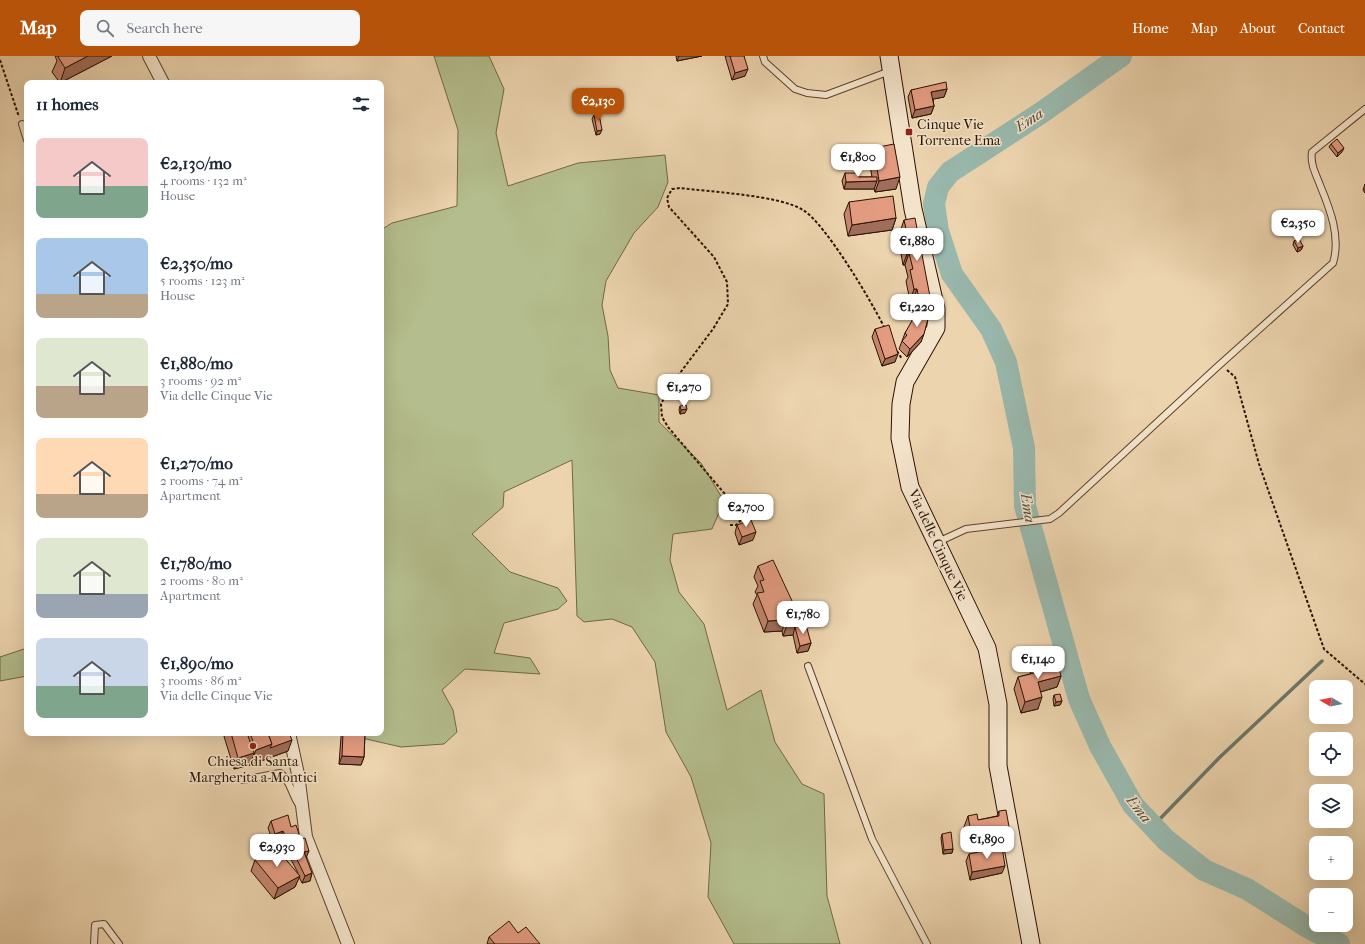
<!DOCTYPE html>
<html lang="en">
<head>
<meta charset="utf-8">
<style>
	body { margin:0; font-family:"IM FELL French Canon",serif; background:#f6f6f7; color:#1f2937; height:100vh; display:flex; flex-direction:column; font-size:15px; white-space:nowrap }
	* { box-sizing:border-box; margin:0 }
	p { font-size:13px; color:#747a83 }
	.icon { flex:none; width:22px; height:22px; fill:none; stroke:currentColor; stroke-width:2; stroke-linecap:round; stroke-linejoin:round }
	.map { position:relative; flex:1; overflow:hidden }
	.panel { position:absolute; left:24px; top:24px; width:360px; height:656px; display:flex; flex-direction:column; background:#fff; border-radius:8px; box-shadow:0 4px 16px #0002 }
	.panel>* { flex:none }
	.needle { width:26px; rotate:279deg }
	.controls { position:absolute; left:1309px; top:624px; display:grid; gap:8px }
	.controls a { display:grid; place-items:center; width:44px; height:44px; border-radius:8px; background:#fff; box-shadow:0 4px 16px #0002; font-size:20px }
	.price { position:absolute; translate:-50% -34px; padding:0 9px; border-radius:8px; background:#fff; color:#222; font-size:13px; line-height:26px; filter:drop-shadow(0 1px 2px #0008) }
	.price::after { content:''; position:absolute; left:50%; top:24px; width:12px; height:9px; margin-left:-6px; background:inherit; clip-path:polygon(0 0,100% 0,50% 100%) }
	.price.current { background:#b45309; color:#fff }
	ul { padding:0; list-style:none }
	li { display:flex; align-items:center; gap:12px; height:100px; padding:0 12px }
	li span { display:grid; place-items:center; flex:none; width:112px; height:80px; border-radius:8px; color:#555 }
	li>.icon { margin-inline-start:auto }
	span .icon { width:48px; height:48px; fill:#fffc; stroke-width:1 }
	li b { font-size:17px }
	h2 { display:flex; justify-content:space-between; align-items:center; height:48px; padding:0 12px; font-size:17px }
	header { display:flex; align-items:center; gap:24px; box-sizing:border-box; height:56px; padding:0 20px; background:#b45309; color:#fff }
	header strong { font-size:19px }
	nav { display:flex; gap:22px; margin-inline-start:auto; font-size:14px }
	.search { width:280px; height:36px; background:#f6f6f7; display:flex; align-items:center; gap:10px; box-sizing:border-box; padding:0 14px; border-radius:8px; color:#747a83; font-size:15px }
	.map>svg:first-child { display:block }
	.green { fill:#b4bd8d; stroke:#706846 }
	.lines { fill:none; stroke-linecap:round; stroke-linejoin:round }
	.stream { stroke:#6d7668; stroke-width:3.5 }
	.river { stroke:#99b8ad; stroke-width:22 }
	.lane-casing { stroke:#5c422c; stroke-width:8 }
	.street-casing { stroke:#5c422c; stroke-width:14 }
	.secondary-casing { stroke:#2c1200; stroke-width:19 }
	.path { stroke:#2c1200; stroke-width:2; stroke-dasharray:3 2; stroke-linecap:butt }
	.lane { stroke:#f3e3ca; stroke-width:6 }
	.street { stroke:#f3e3ca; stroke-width:12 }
	.secondary { stroke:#f3e3ca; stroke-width:17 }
	.wall { fill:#c4866f; stroke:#2c1200 }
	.shaded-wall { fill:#a06d5a; stroke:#2c1200 }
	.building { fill:#e49c81; stroke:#2c1200 }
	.poi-dot { fill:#8f2418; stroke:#f3e3ca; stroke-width:1.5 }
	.labels { text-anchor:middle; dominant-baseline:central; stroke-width:3; stroke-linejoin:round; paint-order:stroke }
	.poi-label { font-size:14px; fill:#2c1200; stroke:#f3e3ca; text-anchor:start }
	.street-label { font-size:14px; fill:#2c1200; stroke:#f3e3ca }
	.water-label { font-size:15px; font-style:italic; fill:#524c3d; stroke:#f3e3ca }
</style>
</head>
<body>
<header>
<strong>Map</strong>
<div class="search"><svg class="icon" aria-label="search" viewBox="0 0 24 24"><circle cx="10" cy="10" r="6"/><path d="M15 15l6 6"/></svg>Search here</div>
<nav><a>Home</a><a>Map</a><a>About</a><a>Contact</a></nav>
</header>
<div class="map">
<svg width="1365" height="888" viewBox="0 0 1365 888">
	<rect width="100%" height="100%" fill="#ecd4ae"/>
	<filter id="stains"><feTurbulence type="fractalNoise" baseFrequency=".005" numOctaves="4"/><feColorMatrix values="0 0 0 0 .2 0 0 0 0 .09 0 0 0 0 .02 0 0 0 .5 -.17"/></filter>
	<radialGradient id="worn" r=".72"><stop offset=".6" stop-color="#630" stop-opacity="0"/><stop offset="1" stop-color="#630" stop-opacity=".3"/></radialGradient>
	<g class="green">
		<path d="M434,0H489L504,33L496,77L508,130L578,107L665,99L668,126L658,151L634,177L606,225L602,249L608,280L610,314L618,332L659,339V366L701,407L724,445L712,473L673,478L670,504L679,536L704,568L727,654L761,634L775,686L802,728L824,738L827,840L840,888H734L708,841L711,787L691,721L666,676L655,606L632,571L612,563L584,566L577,560L572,404L504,436L503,451L472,478L510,516L558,532L567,545L558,553L504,567L494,597L530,602L540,618L465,613L442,634L453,654L457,676L444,688L401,691L340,677H381V174L392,167L457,150L458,74Z"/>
		<path d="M27,592V620L0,625V601Z"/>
	</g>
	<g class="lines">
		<path class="stream" d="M1153,770L1220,701L1322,605"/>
		<path class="river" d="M1121,0L1041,57L950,116L938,131L934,148L938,175L952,218L991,273L1006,306L1024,392L1025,450L1079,643L1100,690L1133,749L1166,784L1204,814L1247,833L1304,869L1339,888"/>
		<g class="lane-casing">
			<g id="lane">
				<path d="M763,0L765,6L795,33L807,37L826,39L890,15"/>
				<path d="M22,68L27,84"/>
				<path d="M938,486L966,473L1050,463L1059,457L1216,312L1333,207C1341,181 1330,153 1320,129C1316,118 1310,108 1312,96L1365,53"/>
				<path d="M808,610L872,783L927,888"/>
				<path d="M243,724L280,717C290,723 292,740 299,749"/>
				<path d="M94,888L95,869L104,868L119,888"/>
			</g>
		</g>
		<g class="street-casing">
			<g id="street">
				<path d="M149,0L163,27"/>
				<path d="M289,677L298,718L306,781L348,888"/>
			</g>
		</g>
		<g class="secondary-casing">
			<path id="secondary" d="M889,0L913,153L936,253V272L905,326L901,348L900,382L910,431L987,592L998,648V710L1031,888"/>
		</g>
		<g class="path">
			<path d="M0,4L19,61"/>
			<path d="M897,295L902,303"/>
			<path d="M1227,314L1235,321L1259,408L1324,593L1365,628"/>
			<path d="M730,469H736L741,464V457L668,371L662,361L661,348L671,329L713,273L728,248L727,226L714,201L669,151L667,142L672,133L680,132C710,136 779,139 803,154C825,167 872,246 884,271"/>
		</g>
		<use href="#lane" class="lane"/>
		<use href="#street" class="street"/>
		<use href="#secondary" class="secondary"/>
	</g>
	<g class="wall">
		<path d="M55,0H112L60,27L52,16L57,5Z"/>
		<path d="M676,0H702L677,5Z"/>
		<path d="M725,0H744L745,20L732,24Z"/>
		<path d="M947,33L944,41L933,43L934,50L931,58L912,62L908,41L911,34Z"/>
		<path d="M594,59L600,78L596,79L592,63Z"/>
		<path d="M1331,88L1342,96L1337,101L1329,91Z"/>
		<path d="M874,92L896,133L875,136L874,133H844L842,125L845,117L858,121H872L869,103Z"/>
		<path d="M1365,128V137L1363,134Z"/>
		<path d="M849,146L896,162L892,174L848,180L844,158Z"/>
		<path d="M904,164L932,251L921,286L907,301L899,293L905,277L916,261L913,244L910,245L906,225L908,221L905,209H903L899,186L901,181L900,176Z"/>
		<path d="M1294,185L1303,190L1301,194L1297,196L1293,189Z"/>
		<path d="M875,273L895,306L882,310L872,281Z"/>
		<path d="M680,350L685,357L680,358L679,354Z"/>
		<path d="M737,469L753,484L739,489L735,477Z"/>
		<path d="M758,510L793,547L808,559L804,569L811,587L808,595L797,597L793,579L783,580L782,575L764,576L753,548L757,539L755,536L758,530L754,521Z"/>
		<path d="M1033,611L1061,620L1057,631L1040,636L1038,653L1021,657L1014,633L1018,621L1030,618Z"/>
		<path d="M1054,639L1062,645L1060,649L1054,650L1053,643Z"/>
		<path d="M223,677H289L288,695L250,709L234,713Z"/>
		<path d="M342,677H365L364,701L361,709L339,708L341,681Z"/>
		<path d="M999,755L1006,787L968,793L964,771L968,760L978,764L997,760Z"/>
		<path d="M271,765L291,771L312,817L310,825L302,827L299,821L295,831L274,843L251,815L255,804L298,817L280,782L273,786L268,772Z"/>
		<path d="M942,778L953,793L952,797L943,798L941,782Z"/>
		<path d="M969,798L1002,817L970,824L966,805Z"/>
		<path d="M518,877L540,888H487L489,881Z"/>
	</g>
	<g class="shaded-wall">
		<path d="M88,0H112L60,27L65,12Z"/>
		<path d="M679,0H702L677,5Z"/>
		<path d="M748,13L745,20L732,24L735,17Z"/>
		<path d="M947,33L944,41L929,44L931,36Z"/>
		<path d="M934,50L931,58L912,62L915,54Z"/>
		<path d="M602,74L600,78L596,79L597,75Z"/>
		<path d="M1344,92L1342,96L1337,101L1338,97Z"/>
		<path d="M900,121L896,133L875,136L879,125Z"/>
		<path d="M877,125L874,133H844L846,126Z"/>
		<path d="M896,162L892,174L848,180L852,169Z"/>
		<path d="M1303,190L1301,194L1297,196L1298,192Z"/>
		<path d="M909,197L905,209H903L907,198Z"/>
		<path d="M914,233H917L913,244L910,245Z"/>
		<path d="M924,278L921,286L907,301L910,293Z"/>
		<path d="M898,298L895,306L882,310L885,303Z"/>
		<path d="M687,353L685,357L680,358L681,354Z"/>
		<path d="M756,476L753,484L739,489L742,481Z"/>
		<path d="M808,559L804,571L795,572V571L793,579L783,580L787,569L799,561Z"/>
		<path d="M786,564L782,575L764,576L768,565Z"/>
		<path d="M811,587L808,595L797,597L800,590Z"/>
		<path d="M1061,620L1057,631L1034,638L1038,626Z"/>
		<path d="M1042,641L1038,653L1021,657L1025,646Z"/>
		<path d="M1062,645L1060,649L1054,650L1056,646Z"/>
		<path d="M292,684L288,695L250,709L256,694L272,688Z"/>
		<path d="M254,697L250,709L234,713L238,702Z"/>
		<path d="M342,700L364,701L361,709L339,708Z"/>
		<path d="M283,775L280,782L273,786L275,778Z"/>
		<path d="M1010,776L1006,787L968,793L972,782Z"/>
		<path d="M953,793L952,797L943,798L944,794Z"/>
		<path d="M309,795L306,802L304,796Z"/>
		<path d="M1005,810L1002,817L970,824L972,816Z"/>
		<path d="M312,817L310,825L302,827L305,820Z"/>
		<path d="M300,820L295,831L274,843L278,832Z"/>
	</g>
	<g class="building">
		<path d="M59,0H88L65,12L58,1Z"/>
		<path d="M730,0H744L748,13L735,17Z"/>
		<path d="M946,26L947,33L931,36L934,50L915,54L911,34Z"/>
		<path d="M599,58L602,74L597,75L594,59Z"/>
		<path d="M1337,83L1344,92L1338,97L1331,88Z"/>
		<path d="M894,88L900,121L879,125L874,92Z"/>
		<path d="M845,117H858V121H877V125L846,126Z"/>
		<path d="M893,140L896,162L852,169L849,146Z"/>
		<path d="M915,162L932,251L920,249L917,233H914L910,214L913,213L909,197L907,198L903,174L906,173L904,164Z"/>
		<path d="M1299,183L1303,190L1298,192L1294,185Z"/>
		<path d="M919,253L930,255L924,278L910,293L902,285L907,279L905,277L914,261H917Z"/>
		<path d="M889,269L898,298L885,303L875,273Z"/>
		<path d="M686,349L687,353L681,354L680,350Z"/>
		<path d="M751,464L756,476L742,481L737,469Z"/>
		<path d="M773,504L793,547L803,546L808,559L799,561L801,566L787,569L786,564L768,565L757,537L764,536L760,525L764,524L758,510Z"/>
		<path d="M806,569L811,587L800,590L795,571Z"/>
		<path d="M1057,604L1061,620L1038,626L1042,641L1025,646L1018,621L1034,617L1033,611Z"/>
		<path d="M1060,638L1062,645L1056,646L1054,639Z"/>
		<path d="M231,677H247L254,697L238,702Z"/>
		<path d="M250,677H268L272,688L256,694Z"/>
		<path d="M268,677H289L292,684L270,692L272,688Z"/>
		<path d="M343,677H365L364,701L342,700Z"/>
		<path d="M1006,754L1010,776L972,782L968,760L977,758L978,764L999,760V755Z"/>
		<path d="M288,759L291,771L296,769L299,778L296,779L298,784L305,782L309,795L304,796L312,817L305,820L283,775L275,778L271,765Z"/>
		<path d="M951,776L953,793L944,794L942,778Z"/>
		<path d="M275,791L300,820L278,832L255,804Z"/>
		<path d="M1002,791L1005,810L972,816L969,798Z"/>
		<path d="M509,865L518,877L526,871L540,888H495L489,881Z"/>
	</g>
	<g class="poi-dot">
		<rect x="905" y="72" width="8" height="8" rx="2"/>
		<circle cx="253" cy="690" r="4"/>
	</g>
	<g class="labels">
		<g class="poi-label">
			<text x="917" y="68">Cinque Vie<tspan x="917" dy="16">Torrente Ema</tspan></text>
			<text x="253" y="705" text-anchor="middle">Chiesa di Santa<tspan x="253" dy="16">Margherita a Montici</tspan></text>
		</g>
		<g class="street-label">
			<text transform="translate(938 489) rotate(65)">Via delle Cinque Vie</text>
		</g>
		<g class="water-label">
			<text transform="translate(1029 64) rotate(-33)">Ema</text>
			<text transform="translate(1028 452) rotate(81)">Ema</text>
			<text transform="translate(1139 753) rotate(52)">Ema</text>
		</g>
	</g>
	<rect width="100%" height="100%" filter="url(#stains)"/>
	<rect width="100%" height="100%" fill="url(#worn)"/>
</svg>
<div class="controls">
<a><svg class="needle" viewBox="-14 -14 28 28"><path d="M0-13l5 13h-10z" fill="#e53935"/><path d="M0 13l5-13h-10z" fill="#747a83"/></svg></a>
<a><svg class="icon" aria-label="locate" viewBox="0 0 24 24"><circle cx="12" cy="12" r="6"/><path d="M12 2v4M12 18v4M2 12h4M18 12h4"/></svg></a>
<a><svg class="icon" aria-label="layers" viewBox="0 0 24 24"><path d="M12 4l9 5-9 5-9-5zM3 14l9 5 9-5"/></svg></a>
<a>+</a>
<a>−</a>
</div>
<b class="price current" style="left:598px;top:66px">€2,130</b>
<b class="price" style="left:858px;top:122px">€1,800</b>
<b class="price" style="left:1298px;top:188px">€2,350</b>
<b class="price" style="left:917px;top:206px">€1,880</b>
<b class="price" style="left:917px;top:272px">€1,220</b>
<b class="price" style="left:684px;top:352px">€1,270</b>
<b class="price" style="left:746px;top:472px">€2,700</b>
<b class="price" style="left:803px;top:579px">€1,780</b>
<b class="price" style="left:1038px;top:624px">€1,140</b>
<b class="price" style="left:987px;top:804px">€1,890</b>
<b class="price" style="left:277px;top:812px">€2,930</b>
<section class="panel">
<h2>11 homes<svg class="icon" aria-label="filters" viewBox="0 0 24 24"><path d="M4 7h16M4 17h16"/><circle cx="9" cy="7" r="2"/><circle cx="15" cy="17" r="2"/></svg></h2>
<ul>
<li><span style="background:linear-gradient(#f6c9c9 60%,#7fa58c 0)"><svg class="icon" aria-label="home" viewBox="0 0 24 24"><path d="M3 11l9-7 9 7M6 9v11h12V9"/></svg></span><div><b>€2,130/mo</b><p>4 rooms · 132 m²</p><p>House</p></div></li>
<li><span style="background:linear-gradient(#a9c7e8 70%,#b9a48a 0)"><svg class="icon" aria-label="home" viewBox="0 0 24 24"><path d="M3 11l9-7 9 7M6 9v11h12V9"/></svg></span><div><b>€2,350/mo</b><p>5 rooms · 123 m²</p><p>House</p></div></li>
<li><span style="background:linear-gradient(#dfe7d0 60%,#b9a48a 0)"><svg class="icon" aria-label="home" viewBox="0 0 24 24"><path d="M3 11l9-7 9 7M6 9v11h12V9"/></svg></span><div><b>€1,880/mo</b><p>3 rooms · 92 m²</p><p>Via delle Cinque Vie</p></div></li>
<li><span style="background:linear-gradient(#ffd9b3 70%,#b9a48a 0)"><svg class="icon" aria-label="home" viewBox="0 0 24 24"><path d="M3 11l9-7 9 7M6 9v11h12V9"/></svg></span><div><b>€1,270/mo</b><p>2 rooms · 74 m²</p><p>Apartment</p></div></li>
<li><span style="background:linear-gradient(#dfe7d0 70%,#9aa5b1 0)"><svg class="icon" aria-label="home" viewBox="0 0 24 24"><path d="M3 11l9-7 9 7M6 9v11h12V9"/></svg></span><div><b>€1,780/mo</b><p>2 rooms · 80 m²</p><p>Apartment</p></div></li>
<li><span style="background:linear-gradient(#c9d6e8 60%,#7fa58c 0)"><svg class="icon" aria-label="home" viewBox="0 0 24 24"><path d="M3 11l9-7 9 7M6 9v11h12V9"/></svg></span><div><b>€1,890/mo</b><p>3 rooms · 86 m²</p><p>Via delle Cinque Vie</p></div></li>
</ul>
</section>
</div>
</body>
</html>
